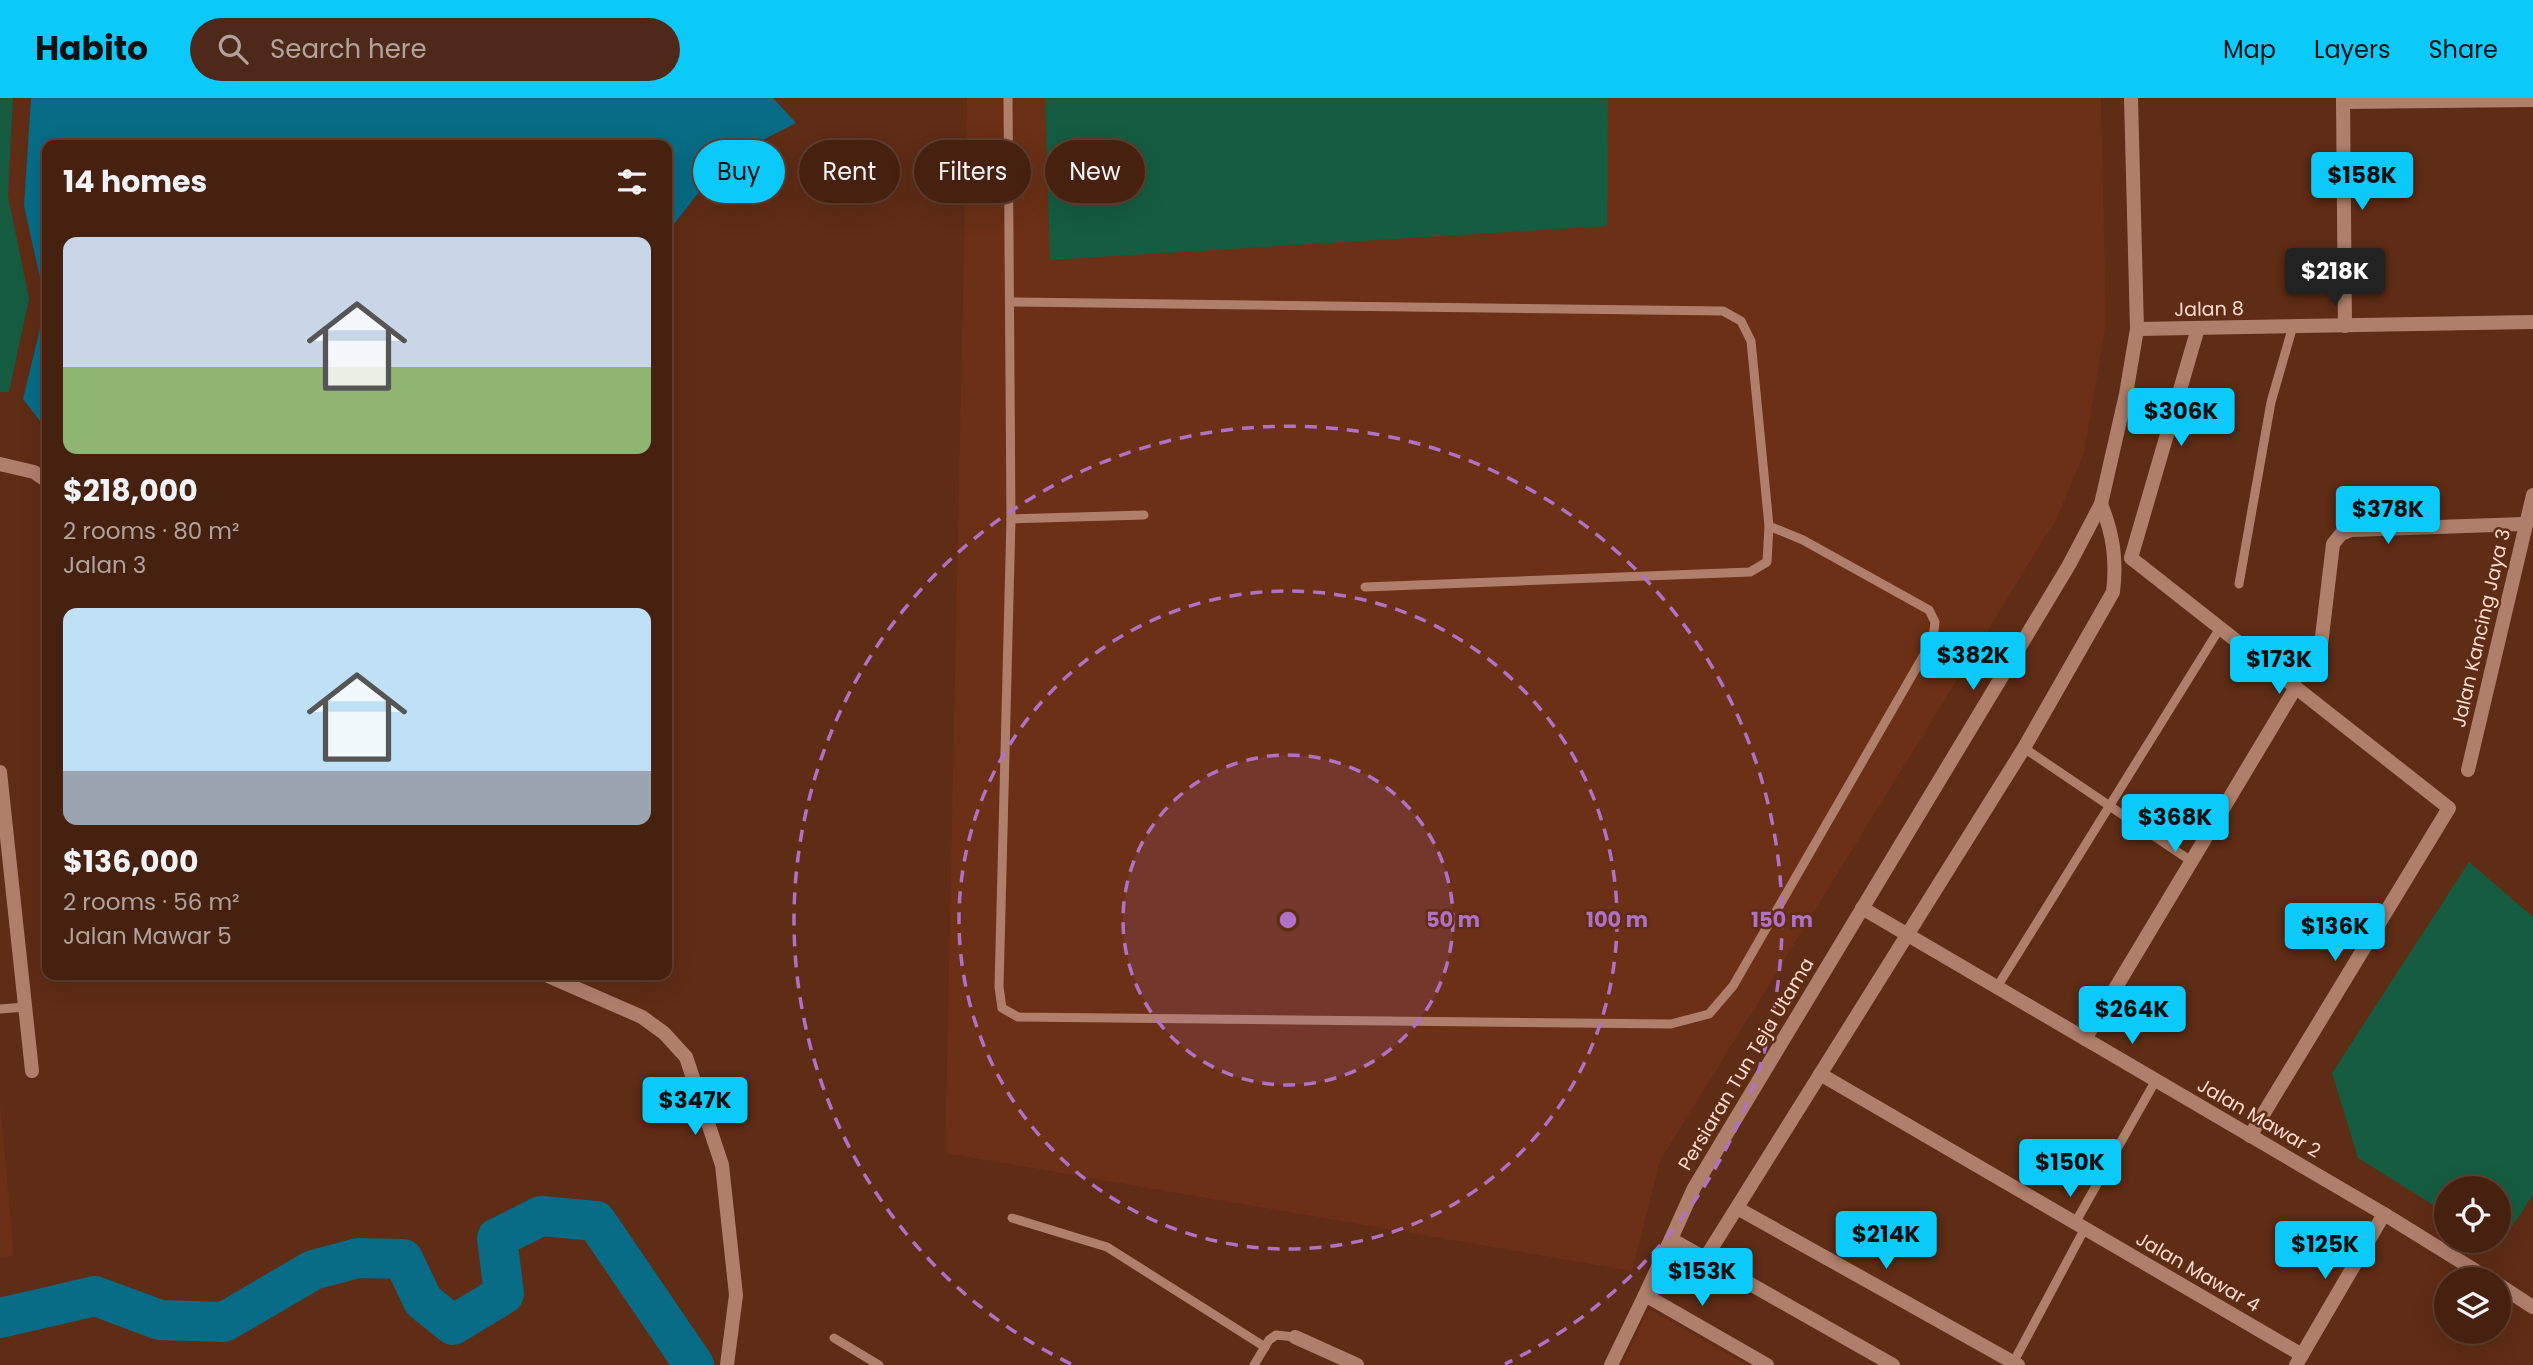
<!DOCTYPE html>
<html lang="en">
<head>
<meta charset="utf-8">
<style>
	body { margin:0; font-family:Poppins,sans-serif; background:#4e2919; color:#f1f3f6; height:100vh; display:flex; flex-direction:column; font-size:26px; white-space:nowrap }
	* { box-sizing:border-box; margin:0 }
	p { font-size:23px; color:#b0a39f }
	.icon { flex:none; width:38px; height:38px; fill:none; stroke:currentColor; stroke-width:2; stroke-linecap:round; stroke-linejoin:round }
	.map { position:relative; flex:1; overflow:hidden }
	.side { position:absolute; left:42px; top:42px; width:630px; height:840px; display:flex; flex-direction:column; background:#472110; border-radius:14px; box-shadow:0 7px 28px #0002,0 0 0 2px #5f3e30 }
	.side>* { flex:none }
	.banner { position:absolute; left:693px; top:42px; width:665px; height:63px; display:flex; gap:14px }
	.tools { position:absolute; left:2434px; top:1078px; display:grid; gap:14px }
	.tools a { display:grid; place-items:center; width:77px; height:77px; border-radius:50%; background:#472110; box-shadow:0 7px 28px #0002,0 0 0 2px #5f3e30; font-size:35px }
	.price { position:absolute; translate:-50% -60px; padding:0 16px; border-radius:7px; background:#0bcafa; color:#111; font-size:23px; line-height:46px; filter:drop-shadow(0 2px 4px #0008) }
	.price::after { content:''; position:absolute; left:50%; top:42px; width:21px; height:16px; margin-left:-10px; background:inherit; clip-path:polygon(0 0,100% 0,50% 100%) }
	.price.selected { background:#222; color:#fff }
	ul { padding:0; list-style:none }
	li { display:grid; align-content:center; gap:14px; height:371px; padding:0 21px }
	li span { display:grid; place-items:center; height:217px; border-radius:14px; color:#555 }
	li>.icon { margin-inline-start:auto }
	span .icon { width:126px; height:126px; fill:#fffc; stroke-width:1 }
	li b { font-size:30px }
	h2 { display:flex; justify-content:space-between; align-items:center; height:84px; padding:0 21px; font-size:30px }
	.tag { padding:0 24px; border-radius:32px; background:#472110; box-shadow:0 7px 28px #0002,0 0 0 2px #5f3e30; font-size:24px; line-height:63px }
	.tag.selected { background:#0bcafa; color:#111 }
	header { display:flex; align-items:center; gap:42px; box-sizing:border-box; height:98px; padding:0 35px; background:#0bcafa; color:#111 }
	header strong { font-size:33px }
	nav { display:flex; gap:38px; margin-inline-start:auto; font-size:24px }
	.search { width:490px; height:63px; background:#4e2919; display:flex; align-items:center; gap:18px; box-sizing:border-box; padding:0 24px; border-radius:38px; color:#b0a39f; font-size:26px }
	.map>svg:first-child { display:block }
	.built { fill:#6b3016 }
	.green { fill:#155c41 }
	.water { fill:#086c86 }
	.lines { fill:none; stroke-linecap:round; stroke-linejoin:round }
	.river { stroke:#086c86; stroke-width:40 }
	.service { stroke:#b07f6c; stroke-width:9 }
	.minor { stroke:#b07f6c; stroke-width:14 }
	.tertiary { stroke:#b07f6c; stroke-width:14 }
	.ring { fill:none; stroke:#af72c5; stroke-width:3.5; stroke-dasharray:12 9 }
	.labels { text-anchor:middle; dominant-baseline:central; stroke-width:5; stroke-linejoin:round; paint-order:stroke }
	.street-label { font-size:19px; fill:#fddccf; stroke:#5f2c15 }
	.centre { fill:#af72c5; stroke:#5f2c15; stroke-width:3.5 }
	.ring-label { font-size:21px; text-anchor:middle; font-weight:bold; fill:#af72c5; stroke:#5f2c15; stroke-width:5; stroke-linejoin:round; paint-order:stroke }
</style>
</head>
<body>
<header>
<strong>Habito</strong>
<div class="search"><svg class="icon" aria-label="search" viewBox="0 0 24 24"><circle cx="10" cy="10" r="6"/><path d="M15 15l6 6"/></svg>Search here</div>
<nav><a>Map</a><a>Layers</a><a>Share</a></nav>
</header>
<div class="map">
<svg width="2533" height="1267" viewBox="0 0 2533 1267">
	<rect width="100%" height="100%" fill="#5f2c15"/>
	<g class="built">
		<path d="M967,0H2101L2106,225L2084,355L2057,420L1660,1063L1632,1173L945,1055Z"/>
		<path d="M0,1003L14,1158L0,1159Z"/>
		<path d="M1649,1211L1747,1267H1622Z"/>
	</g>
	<g class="green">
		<path d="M0,0H13L8,98L29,201L9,294H0Z"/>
		<path d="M1045,0H1608L1607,128L1050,162Z"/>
		<path d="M2469,764L2533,819V1097L2499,1148L2490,1143H2499V1090H2446V1115L2358,1060L2332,975Z"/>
	</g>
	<path class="water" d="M31,0H773L796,25L724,62L667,135V47H47V332L23,301L46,206L24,108Z"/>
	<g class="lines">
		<path class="river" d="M0,1220L95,1198L160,1222L224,1224L313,1172L358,1160L403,1161L423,1203L453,1227L504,1196L497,1140L541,1118L596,1123L694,1267"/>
		<g class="service">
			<path d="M1008,0L1011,421L999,889L1002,910L1018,919L1671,926L1709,916L1733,888L1933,541L1935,524L1929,512L1803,442L1769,428L1751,243L1741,223L1723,213L1012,204"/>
			<path d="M1011,421L1144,417"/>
			<path d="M2239,486L2271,304L2293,228"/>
			<path d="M1365,489L1750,474L1767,464L1769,428"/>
			<path d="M2024,650L2191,763"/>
			<path d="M1997,889L2220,530"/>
			<path d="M0,911L25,909"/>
			<path d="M1012,1120L1107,1149L1265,1249"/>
			<path d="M2075,1125L2156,982"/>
			<path d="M834,1240L879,1267"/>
			<path d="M2013,1265L2085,1130"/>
			<path d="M1254,1267L1269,1242L1276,1237L1295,1239"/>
		</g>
		<g class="minor">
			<path d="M2343,0L2345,228"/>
			<path d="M2343,4L2533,2"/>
			<path d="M2137,231L2533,224"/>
			<path d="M0,366L34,374L47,383"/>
			<path d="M2131,460L2449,710L2250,1038"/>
			<path d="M2131,460L2198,230"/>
			<path d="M2321,547L2333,446L2341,436L2351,432L2524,426"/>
			<path d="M2468,672L2533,397"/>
			<path d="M0,674L32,973"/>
			<path d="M1862,810L2384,1116L2489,1181"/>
			<path d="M546,877L642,919L664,935L686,959L722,1067L736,1197L727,1267"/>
			<path d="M2085,941L2296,589"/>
			<path d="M1820,976L2302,1257"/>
			<path d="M1737,1110L2018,1267"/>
			<path d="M1671,1141L1645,1197L1767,1267"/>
			<path d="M1706,1159L2024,650L2113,494C2117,462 2113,436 2101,406"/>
			<path d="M2499,1187L2533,1209"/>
			<path d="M1295,1239L1357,1267"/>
			<path d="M1611,1267L1645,1197"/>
			<path d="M2296,1267L2384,1116"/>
		</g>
		<path class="tertiary" d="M1893,1267L1671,1141L1694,1090L2069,467L2101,406L2126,296L2137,231L2131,0"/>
	</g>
	<circle cx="1288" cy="822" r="165" fill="#af72c5" fill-opacity=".12"/>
	<g class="ring">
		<circle cx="1288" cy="822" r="165"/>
		<circle cx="1288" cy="822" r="329"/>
		<path d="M1071 1266A494 494 0 1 1 1505 1266"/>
	</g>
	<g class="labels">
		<g class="street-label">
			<text transform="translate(2209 211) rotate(-1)">Jalan 8</text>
			<text transform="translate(2481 530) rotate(-77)">Jalan Kancing Jaya 3</text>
			<text transform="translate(1746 966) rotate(-59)">Persiaran Tun Teja Utama</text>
			<text transform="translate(2259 1020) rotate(30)">Jalan Mawar 2</text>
			<text transform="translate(2198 1174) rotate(30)">Jalan Mawar 4</text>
		</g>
	</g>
	<circle cx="1288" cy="822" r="10" class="centre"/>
	<g class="ring-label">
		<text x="1453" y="829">50 m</text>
		<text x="1617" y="829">100 m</text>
		<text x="1782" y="829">150 m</text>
	</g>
</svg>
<div class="tools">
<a><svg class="icon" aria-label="locate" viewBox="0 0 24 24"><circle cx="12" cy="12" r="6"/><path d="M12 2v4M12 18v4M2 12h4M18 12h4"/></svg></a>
<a><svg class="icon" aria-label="layers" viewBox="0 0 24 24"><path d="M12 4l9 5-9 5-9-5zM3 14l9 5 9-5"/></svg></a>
</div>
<b class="price" style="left:2362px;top:114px">$158K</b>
<b class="price selected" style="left:2335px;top:210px">$218K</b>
<b class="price" style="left:2181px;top:350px">$306K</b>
<b class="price" style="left:2388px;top:448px">$378K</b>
<b class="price" style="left:1973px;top:594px">$382K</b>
<b class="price" style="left:2279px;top:598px">$173K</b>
<b class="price" style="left:2175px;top:756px">$368K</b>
<b class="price" style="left:2335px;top:865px">$136K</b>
<b class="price" style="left:2132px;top:948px">$264K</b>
<b class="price" style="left:695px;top:1039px">$347K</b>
<b class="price" style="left:2070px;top:1101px">$150K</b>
<b class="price" style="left:1886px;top:1173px">$214K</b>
<b class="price" style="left:2325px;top:1183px">$125K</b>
<b class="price" style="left:1702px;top:1210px">$153K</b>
<div class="banner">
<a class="tag selected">Buy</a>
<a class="tag">Rent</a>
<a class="tag">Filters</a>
<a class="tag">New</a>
</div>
<section class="side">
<h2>14 homes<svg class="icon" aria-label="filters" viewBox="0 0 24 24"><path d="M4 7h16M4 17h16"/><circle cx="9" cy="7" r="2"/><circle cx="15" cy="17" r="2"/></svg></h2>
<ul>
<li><span style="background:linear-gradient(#c9d6e8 60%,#8fb573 0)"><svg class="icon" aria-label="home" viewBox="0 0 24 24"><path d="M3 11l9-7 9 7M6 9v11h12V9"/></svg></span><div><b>$218,000</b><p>2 rooms · 80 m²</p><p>Jalan 3</p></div></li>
<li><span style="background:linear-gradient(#bfe0f5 75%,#9aa5b1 0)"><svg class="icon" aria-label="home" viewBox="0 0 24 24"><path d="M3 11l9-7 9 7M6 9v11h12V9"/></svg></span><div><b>$136,000</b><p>2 rooms · 56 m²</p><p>Jalan Mawar 5</p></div></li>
</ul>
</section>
</div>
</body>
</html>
